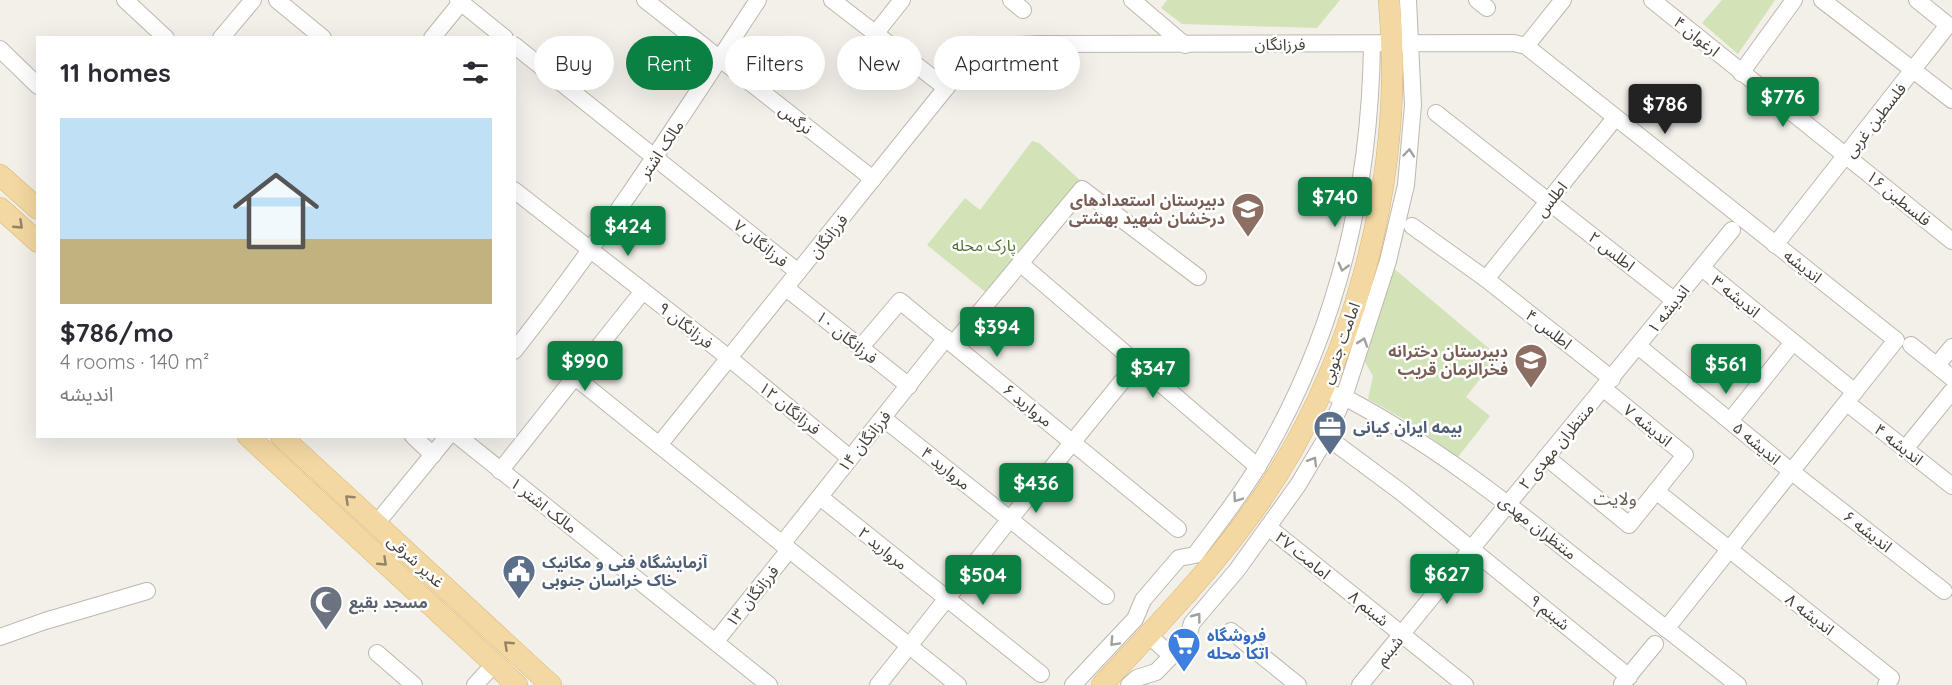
<!DOCTYPE html>
<html lang="en">
<head>
<meta charset="utf-8">
<style>
	body { margin:0; font-family:Quicksand,"Noto Sans Arabic",sans-serif; background:#f7f7f7; color:#2b2b33; height:100vh; display:flex; flex-direction:column; font-size:22px; white-space:nowrap }
	* { box-sizing:border-box; margin:0 }
	p { font-size:20px; color:#7c7c81 }
	.icon { flex:none; width:33px; height:33px; fill:none; stroke:currentColor; stroke-width:2; stroke-linecap:round; stroke-linejoin:round }
	.map { position:relative; flex:1; overflow:hidden }
	.side { position:absolute; left:36px; top:36px; width:480px; height:402px; display:flex; flex-direction:column; background:#fff; border-radius:0px; box-shadow:0 6px 24px #0002 }
	.side>* { flex:none }
	.hud { position:absolute; left:534px; top:36px; width:570px; height:54px; display:flex; gap:12px }
	.price { position:absolute; translate:-50% -51px; padding:0 14px; border-radius:6px; background:#0b8043; color:#fff; font-size:20px; line-height:39px; filter:drop-shadow(0 2px 3px #0008) }
	.price::after { content:''; position:absolute; left:50%; top:36px; width:18px; height:14px; margin-left:-9px; background:inherit; clip-path:polygon(0 0,100% 0,50% 100%) }
	.price.current { background:#222; color:#fff }
	ul { padding:0; list-style:none }
	li { display:grid; align-content:center; gap:12px; height:318px; padding:0 24px }
	li+li { border-top:2px solid #e1e1e2 }
	li span { display:grid; place-items:center; height:186px; border-radius:0px; color:#555 }
	li>.icon { margin-inline-start:auto }
	span .icon { width:108px; height:108px; fill:#fffc; stroke-width:1 }
	li b { font-size:26px }
	h2 { display:flex; justify-content:space-between; align-items:center; height:72px; padding:0 24px; font-size:26px }
	.pill { padding:0 21px; border-radius:27px; background:#fff; box-shadow:0 6px 24px #0002; font-size:21px; line-height:54px }
	.pill.current { background:#0b8043; color:#fff }
	.map>svg:first-child { display:block }
	.green { fill:#d2e3b7 }
	.lines { fill:none; stroke-linecap:round; stroke-linejoin:round }
	.minor-casing { stroke:#beb7ad; stroke-width:18 }
	.major-casing { stroke:#d8b473; stroke-width:22 }
	.minor { stroke:#fff; stroke-width:16 }
	.major { stroke:#f4d8a1; stroke-width:21 }
	.oneway { stroke:#a2a09c }
	.oneway2 { stroke:#948468 }
	.labels { text-anchor:middle; dominant-baseline:central; stroke-width:5; stroke-linejoin:round; paint-order:stroke }
	.street-label { font-size:16px; fill:#464039; stroke:#fff }
	.education-label { font-size:16px; font-weight:bold; fill:#785e54; stroke:#fff; text-anchor:end }
	.park-label { font-size:16px; fill:#4e7331; stroke:#fff }
	.service-label { font-size:16px; font-weight:bold; fill:#4e5e75; stroke:#fff; text-anchor:start }
	.worship-label { font-size:16px; font-weight:bold; fill:#5b616d; stroke:#fff; text-anchor:start }
	.shop-label { font-size:16px; font-weight:bold; fill:#366cbe; stroke:#fff; text-anchor:start }
	.neighbourhood-label { font-size:18px; fill:#685d51; stroke:#fff }
</style>
</head>
<body>
<div class="map">
<svg width="1952" height="685" viewBox="0 0 1952 685">
	<rect width="100%" height="100%" fill="#f3f0ea"/>
	<g class="green">
		<path d="M1167,0H1340L1317,28L1182,24L1161,8Z"/>
		<path d="M1722,0H1775L1738,54L1702,23Z"/>
		<path d="M1032,141L1039,143L1080,180V185L989,295L927,245L965,198L980,210Z"/>
		<path d="M1391,266L1498,356L1466,397L1490,416L1458,457L1412,424L1368,399L1373,376L1362,357Z"/>
	</g>
	<g class="lines">
		<g class="minor-casing">
			<g id="minor">
				<path d="M125,0L166,38"/>
				<path d="M277,0L323,38"/>
				<path d="M458,0L505,38"/>
				<path d="M645,0L873,179"/>
				<path d="M832,0L946,88"/>
				<path d="M1011,0L1023,10"/>
				<path d="M1132,0L1185,45"/>
				<path d="M1477,0L1487,8"/>
				<path d="M1652,0L1952,241"/>
				<path d="M1822,0L1952,100"/>
				<path d="M875,34L902,0"/>
				<path d="M221,38L253,0"/>
				<path d="M432,38L463,0"/>
				<path d="M514,45L798,272"/>
				<path d="M1526,46L1563,0"/>
				<path d="M0,49L38,86"/>
				<path d="M1741,73L1794,0"/>
				<path d="M1436,113L1675,301"/>
				<path d="M514,190L729,358L850,458"/>
				<path d="M1412,226L1486,279L1612,379"/>
				<path d="M1775,245L1948,25L1917,0"/>
				<path d="M1021,264L1258,467"/>
				<path d="M1702,268L1855,392"/>
				<path d="M1486,279L1615,118"/>
				<path d="M786,288L909,386"/>
				<path d="M953,344L1082,189L1198,277"/>
				<path d="M1911,345L1952,378"/>
				<path d="M1638,346L1792,472L1944,591"/>
				<path d="M861,347L900,301L1178,529"/>
				<path d="M514,351C603,239 680,119 758,0"/>
				<path d="M1937,365L1952,347"/>
				<path d="M575,377L659,445"/>
				<path d="M1335,395L1344,397C1430,442 1505,501 1580,561C1633,602 1685,644 1738,685"/>
				<path d="M1847,403L1952,486"/>
				<path d="M883,418L1106,596"/>
				<path d="M1730,421L1793,342"/>
				<path d="M413,436L433,455"/>
				<path d="M458,436L769,685"/>
				<path d="M1339,446L1401,492L1629,677"/>
				<path d="M1905,449L1952,391"/>
				<path d="M1546,457L1629,525L1685,455L1604,389"/>
				<path d="M500,471L643,291"/>
				<path d="M1656,491L1891,678L1886,685"/>
				<path d="M820,497L1041,674"/>
				<path d="M376,524L448,436"/>
				<path d="M1268,527L1465,685"/>
				<path d="M782,544L946,338"/>
				<path d="M1231,631L1298,685"/>
				<path d="M1148,635L1172,656"/>
				<path d="M0,637L45,621L147,591"/>
				<path d="M716,641L789,550"/>
				<path d="M377,653L414,685"/>
				<path d="M1622,684L1655,644"/>
				<path d="M475,685L494,664"/>
				<path d="M878,685L1010,519L1137,363"/>
				<path d="M958,685L659,445L966,63C989,42 1007,46 1037,44L1514,43L1526,46L1896,340L1666,629"/>
				<path d="M1073,685L1135,619L1143,600L1179,558L1195,555C1216,526 1240,497 1258,466C1336,336 1370,194 1372,44"/>
				<path d="M1129,685L1137,678L1156,672L1187,640L1192,623L1237,570L1298,485L1326,438L1344,397L1388,261L1406,185L1413,105L1408,0"/>
				<path d="M1360,685L1732,230"/>
			</g>
		</g>
		<g class="major-casing">
			<g id="major">
				<path d="M0,175L38,209"/>
				<path d="M0,208L38,242"/>
				<path d="M248,436L517,685"/>
				<path d="M281,436L551,685"/>
				<path d="M1102,685C1151,632 1202,580 1245,522C1353,378 1406,179 1389,0"/>
			</g>
		</g>
		<use href="#minor" class="minor"/>
		<use href="#major" class="major"/>
	</g>
	<defs><path id="oneway-chevron" d="M-2-3.5L2.5 0L-2 3.5" fill="none" stroke-width="1.6" stroke-linecap="round" stroke-linejoin="round" transform="scale(1.5)"/></defs>
	<g class="oneway">
		<use href="#oneway-chevron" transform="translate(1409 153) rotate(-85)"/>
		<use href="#oneway-chevron" transform="translate(1343 267) rotate(105)"/>
		<use href="#oneway-chevron" transform="translate(1363 342) rotate(-71)"/>
		<use href="#oneway-chevron" transform="translate(1313 461) rotate(-59)"/>
		<use href="#oneway-chevron" transform="translate(1237 498) rotate(125)"/>
		<use href="#oneway-chevron" transform="translate(1197 617) rotate(-53)"/>
		<use href="#oneway-chevron" transform="translate(1114 642) rotate(133)"/>
	</g>
	<g class="oneway2">
		<use href="#oneway-chevron" transform="translate(19 225) rotate(43)"/>
		<use href="#oneway-chevron" transform="translate(349 499) rotate(-137)"/>
		<use href="#oneway-chevron" transform="translate(383 562) rotate(43)"/>
		<use href="#oneway-chevron" transform="translate(508 645) rotate(-137)"/>
	</g>
	<defs>
		<g id="school-pin" transform="scale(1.725)"><path d="M0 17L-7.5 6A9.5 9.5 0 1 1 7.5 6Z" fill="#8d6e63" stroke="#fff"/><path d="M0-5L7-2L0 1L-7-2ZM-4 1L0 2.5L4 1V4Q0 6-4 4Z" fill="#fff"/></g>
		<g id="office-pin" transform="scale(1.725)"><path d="M0 17L-7.5 6A9.5 9.5 0 1 1 7.5 6Z" fill="#5c6f8a" stroke="#fff"/><path d="M-6-3h4V-5.5h4V-3h4V5H-6ZM-1-4.5V-3h2v-1.5ZM-6 0V1H6V0Z" fill="#fff"/></g>
		<g id="civic-pin" transform="scale(1.725)"><path d="M0 17L-7.5 6A9.5 9.5 0 1 1 7.5 6Z" fill="#5c6f8a" stroke="#fff"/><path d="M-.6-6.5H3V-4.5H.6V-3L4-1V1h2V6H-6V1h2V-1L-.6-3ZM-1.2 2.5V6h2.4V2.5Z" fill="#fff"/></g>
		<g id="mosque-pin" transform="scale(1.725)"><path d="M0 17L-7.5 6A9.5 9.5 0 1 1 7.5 6Z" fill="#6b7280" stroke="#fff"/><path d="M3.5-4.9A6 6 0 1 0 3.5 4.9A5 5 0 1 1 3.5-4.9Z" fill="#fff"/></g>
		<g id="supermarket-pin" transform="scale(1.725)"><path d="M0 17L-7.5 6A9.5 9.5 0 1 1 7.5 6Z" fill="#3f7fe0" stroke="#fff"/><path d="M-6-5.5h2.5l.6 2H6L4.5 2H-2.5L-4.4-4H-6ZM-1.5 3.2a1.3 1.3 0 1 0 .1 0ZM3 3.2a1.3 1.3 0 1 0 .1 0Z" fill="#fff"/></g>
	</defs>
	<g fill-rule="evenodd">
		<use href="#school-pin" x="1248" y="209"/>
		<use href="#school-pin" x="1531" y="360"/>
		<use href="#office-pin" x="1330" y="427"/>
		<use href="#civic-pin" x="519" y="571"/>
		<use href="#mosque-pin" x="326" y="602"/>
		<use href="#supermarket-pin" x="1184" y="644"/>
	</g>
	<g class="labels">
		<g class="street-label">
			<text transform="translate(1697 36) rotate(39)">ارغوان ۴</text>
			<text x="1280" y="44">فرزانگان</text>
			<text transform="translate(796 119) rotate(38)">نرگس</text>
			<text transform="translate(1875 120) rotate(-52)">فلسطین غربی</text>
			<text transform="translate(661 149) rotate(-56)">مالک اشتر</text>
			<text transform="translate(1899 198) rotate(39)">فلسطین ۱۶</text>
			<text transform="translate(1551 199) rotate(-51)">اطلس</text>
			<text transform="translate(828 236) rotate(-51)">فرزانگان</text>
			<text transform="translate(761 243) rotate(39)">فرزانگان ۷</text>
			<text transform="translate(1612 251) rotate(38)">اطلس ۲</text>
			<text transform="translate(1803 266) rotate(38)">اندیشه</text>
			<text transform="translate(1736 296) rotate(39)">اندیشه ۳</text>
			<text transform="translate(1668 309) rotate(-51)">اندیشه ۱</text>
			<text transform="translate(686 325) rotate(38)">فرزانگان ۹</text>
			<text transform="translate(1549 329) rotate(38)">اطلس ۴</text>
			<text transform="translate(847 337) rotate(39)">فرزانگان ۱۰</text>
			<text transform="translate(1340 343) rotate(-70)">امامت جنوبی</text>
			<text transform="translate(1028 405) rotate(39)">مروارید ۶</text>
			<text transform="translate(790 408) rotate(39)">فرزانگان ۱۲</text>
			<text transform="translate(1648 425) rotate(39)">اندیشه ۷</text>
			<text transform="translate(864 441) rotate(-51)">فرزانگان ۱۴</text>
			<text transform="translate(1757 443) rotate(40)">اندیشه ۵</text>
			<text transform="translate(1899 444) rotate(38)">اندیشه ۴</text>
			<text transform="translate(1556 446) rotate(-50)">منتظران مهدی ۲</text>
			<text transform="translate(946 468) rotate(39)">مروارید ۴</text>
			<text transform="translate(544 505) rotate(38)">مالک اشتر ۱</text>
			<text transform="translate(1538 527) rotate(38)">منتظران مهدی</text>
			<text transform="translate(1868 531) rotate(38)">اندیشه ۶</text>
			<text transform="translate(883 548) rotate(39)">مروارید ۲</text>
			<text transform="translate(1303 555) rotate(39)">امامت ۲۷</text>
			<text transform="translate(416 561) rotate(42)">غدیر شرقی</text>
			<text transform="translate(752 596) rotate(-51)">فرزانگان ۱۳</text>
			<text transform="translate(1369 608) rotate(39)">شبنم ۸</text>
			<text transform="translate(1550 612) rotate(39)">شبنم ۹</text>
			<text transform="translate(1810 614) rotate(38)">اندیشه ۸</text>
			<text transform="translate(1389 650) rotate(-51)">شبنم</text>
		</g>
		<g class="education-label">
			<text x="1225" y="200">دبیرستان استعدادهای<tspan x="1225" dy="18">درخشان شهید بهشتی</tspan></text>
			<text x="1508" y="351">دبیرستان دخترانه<tspan x="1508" dy="18">فخرالزمان قریب</tspan></text>
		</g>
		<g class="park-label">
			<text x="984" y="245">پارک محله</text>
		</g>
		<g class="service-label">
			<text x="1353" y="427">بیمه ایران کیانی</text>
			<text x="542" y="562">آزمایشگاه فنی و مکانیک<tspan x="542" dy="18">خاک خراسان جنوبی</tspan></text>
		</g>
		<g class="worship-label">
			<text x="349" y="602">مسجد بقیع</text>
		</g>
		<g class="shop-label">
			<text x="1207" y="635">فروشگاه<tspan x="1207" dy="18">اتکا محله</tspan></text>
		</g>
		<g class="neighbourhood-label">
			<text x="1615" y="498">ولایت</text>
		</g>
	</g>
</svg>
<b class="price" style="left:1783px;top:128px">$776</b>
<b class="price current" style="left:1665px;top:135px">$786</b>
<b class="price" style="left:1335px;top:228px">$740</b>
<b class="price" style="left:628px;top:257px">$424</b>
<b class="price" style="left:997px;top:358px">$394</b>
<b class="price" style="left:585px;top:392px">$990</b>
<b class="price" style="left:1726px;top:395px">$561</b>
<b class="price" style="left:1153px;top:399px">$347</b>
<b class="price" style="left:1036px;top:514px">$436</b>
<b class="price" style="left:1447px;top:605px">$627</b>
<b class="price" style="left:983px;top:606px">$504</b>
<div class="hud">
<a class="pill">Buy</a>
<a class="pill current">Rent</a>
<a class="pill">Filters</a>
<a class="pill">New</a>
<a class="pill">Apartment</a>
</div>
<section class="side">
<h2>11 homes<svg class="icon" aria-label="filters" viewBox="0 0 24 24"><path d="M4 7h16M4 17h16"/><circle cx="9" cy="7" r="2"/><circle cx="15" cy="17" r="2"/></svg></h2>
<ul>
<li><span style="background:linear-gradient(#bfe0f5 65%,#c2b280 0)"><svg class="icon" aria-label="home" viewBox="0 0 24 24"><path d="M3 11l9-7 9 7M6 9v11h12V9"/></svg></span><div><b>$786/mo</b><p>4 rooms · 140 m²</p><p>اندیشه</p></div></li>
</ul>
</section>
</div>
</body>
</html>
